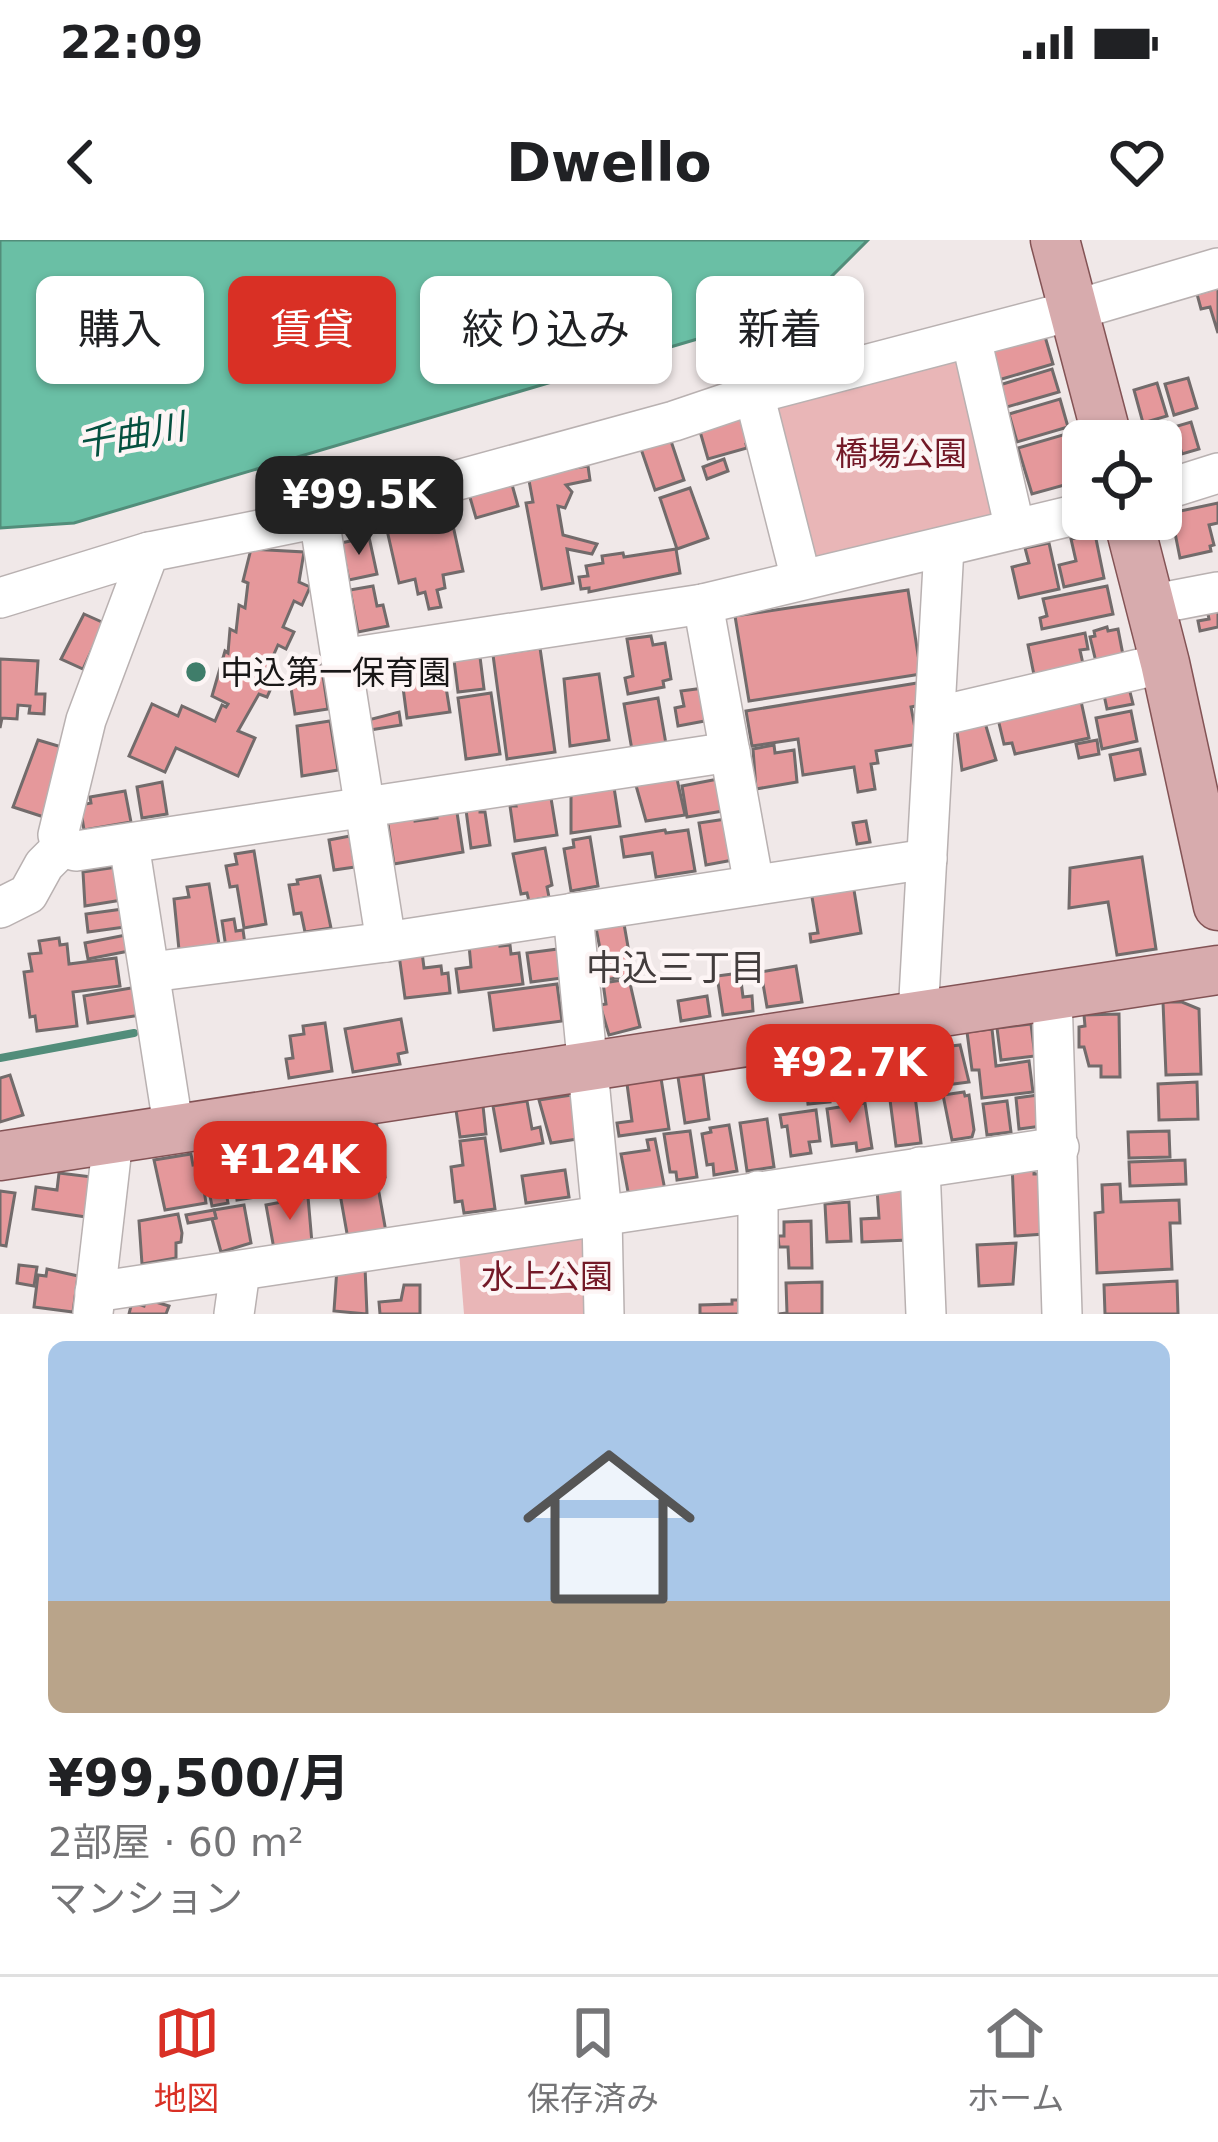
<!DOCTYPE html>
<html lang="ja">
<head>
<meta charset="utf-8">
<style>
	body { margin:0; font-family:"DejaVu Sans","Noto Sans JP",sans-serif; background:#f2f2f2; color:#202124; height:100vh; display:flex; flex-direction:column; font-size:45px; white-space:nowrap }
	* { box-sizing:border-box; margin:0 }
	p { font-size:39px; color:#757577 }
	.icon { flex:none; width:66px; height:66px; fill:none; stroke:currentColor; stroke-width:2; stroke-linecap:round; stroke-linejoin:round }
	.map { position:relative; height:1074px; overflow:hidden }
	.drawer { display:flex; flex-direction:column; background:#fff; flex:1 }
	.drawer>* { flex:none }
	.guide { position:absolute; left:36px; top:36px; width:1146px; height:108px; display:flex; gap:24px }
	.controls { position:absolute; left:1062px; top:180px; display:grid; gap:24px }
	.controls a { display:grid; place-items:center; width:120px; height:120px; border-radius:18px; background:#fff; box-shadow:0 3px 9px #0004; font-size:60px }
	.price { position:absolute; translate:-50% -102px; padding:0 27px; border-radius:24px; background:#d93025; color:#fff; font-size:39px; line-height:78px; filter:drop-shadow(0 3px 6px #0008) }
	.price::after { content:''; position:absolute; left:50%; top:72px; width:36px; height:27px; margin-left:-18px; background:inherit; clip-path:polygon(0 0,100% 0,50% 100%) }
	.price.active { background:#222; color:#fff }
	ul { padding:0; list-style:none }
	li { display:grid; align-content:center; gap:24px; height:636px; padding:0 48px }
	li span { display:grid; place-items:center; height:372px; border-radius:18px; color:#555 }
	li>.icon { margin-inline-start:auto }
	span .icon { width:216px; height:216px; fill:#fffc; stroke-width:1 }
	li b { font-size:51px }
	.chip { padding:0 42px; border-radius:18px; background:#fff; box-shadow:0 3px 9px #0004; font-size:42px; line-height:108px }
	.chip.active { background:#d93025; color:#fff }
	.status { display:flex; justify-content:space-between; align-items:center; height:84px; padding:0 60px; background:#fff; direction:ltr }
	.status svg { height:33px; fill:currentColor }
	header { display:flex; justify-content:space-between; align-items:center; height:156px; padding:0 48px; background:#fff; font-size:54px; font-weight:600 }
	.tab-bar { display:flex; justify-content:space-around; align-items:center; height:168px; border-top:3px solid #e0e0e0; background:#fff; font-size:33px; color:#757577 }
	.tab-bar a { display:grid; justify-items:center; gap:6px }
	.tab-bar .active { color:#d93025 }
	.map>svg:first-child { display:block }
	.green { fill:#e9b6b7 }
	.water { fill:#6abfa5; stroke:#528d7a; stroke-width:3 }
	.lines { fill:none; stroke-linecap:round; stroke-linejoin:round }
	.stream { stroke:#528d7a; stroke-width:8 }
	.building { fill:#e5989b; stroke:#726b6b; stroke-width:3 }
	.minor-casing { stroke:#b9b1b1; stroke-width:42 }
	.major-casing { stroke:#835355; stroke-width:51 }
	.minor { stroke:#fff; stroke-width:39 }
	.major { stroke:#d7abad; stroke-width:48 }
	.poi-dot { fill:#3f7d6a; stroke:#fdf5f5; stroke-width:4.5 }
	.labels { text-anchor:middle; dominant-baseline:central; stroke-width:9; stroke-linejoin:round; paint-order:stroke }
	.park-label { font-size:33px; fill:#731927; stroke:#fdf5f5 }
	.poi-label { font-size:33px; fill:#191717; stroke:#fdf5f5; text-anchor:start }
	.water-label { font-size:36px; font-style:italic; fill:#055140; stroke:#fdf5f5 }
	.neighbourhood-label { font-size:36px; fill:#423c3c; stroke:#fdf5f5 }
</style>
</head>
<body>
<div class="status"><b>22:09</b><svg viewBox="0 0 49 12"><path d="M0 12V9h3v3zM5 12V6h3v6zM10 12V3h3v9zM15 12V0h3v12zM26 1h20v11H26zM47 4h2v5h-2z"/></svg></div>
<header><svg class="icon" aria-label="back" viewBox="0 0 24 24"><path d="M15 5l-7 7 7 7"/></svg>Dwello<svg class="icon" aria-label="heart" viewBox="0 0 24 24"><path d="M12 20l-8-8c-3-5 5-10 8-4 3-6 11-1 8 4z"/></svg></header>
<div class="map">
<svg width="1218" height="1074" viewBox="0 0 1218 1074">
	<rect width="100%" height="100%" fill="#f0e8e8"/>
	<g class="green">
		<path d="M954,109L994,278L819,320L806,313L770,177L778,158Z"/>
		<path d="M592,990L593,1074H464L459,1012Z"/>
	</g>
	<path class="water" d="M0,0H868L799,69L74,283L0,288Z"/>
	<g class="lines">
		<path class="stream" d="M0,818L134,793"/>
	</g>
	<g class="building">
		<path d="M1218,48V93L1210,67L1201,69L1197,54Z"/>
		<path d="M1044,93L1053,124L995,141L989,104Z"/>
		<path d="M1052,129L1059,152L1000,169L993,147Z"/>
		<path d="M1188,138L1197,168L1174,175L1165,144Z"/>
		<path d="M1157,143L1167,176L1143,183L1134,150Z"/>
		<path d="M1060,159L1068,187L1017,202L1009,174Z"/>
		<path d="M740,173L753,202L746,204L747,208L708,219L699,188Z"/>
		<path d="M1167,182L1177,217L1161,221V201H1147L1143,189Z"/>
		<path d="M1191,182L1199,209L1182,214L1174,187Z"/>
		<path d="M1066,194L1079,241L1032,254L1018,208Z"/>
		<path d="M669,195L684,240L655,250L640,206Z"/>
		<path d="M724,219L728,231L707,239L703,227Z"/>
		<path d="M588,226L590,240L566,245L572,252L565,268L558,266L563,295L597,304L592,314L567,309L573,343L542,349L526,263L533,262L528,235Z"/>
		<path d="M511,241L518,266L476,278L469,254Z"/>
		<path d="M690,248L708,298L677,309L660,258Z"/>
		<path d="M448,263L463,331L443,335L445,348L437,350L441,367L429,369L425,352L418,354L415,339L399,343L384,277Z"/>
		<path d="M1218,263V283L1209,285L1214,305L1210,306L1211,311L1180,318L1171,273Z"/>
		<path d="M1095,294L1104,338L1064,347L1059,325L1076,321L1071,299Z"/>
		<path d="M369,297L377,334L349,340L341,303Z"/>
		<path d="M1049,303L1059,349L1019,358L1012,327L1029,323L1025,308Z"/>
		<path d="M251,309L304,312L299,342L310,347L302,365L294,361L283,387L294,392L286,409L278,405L266,432L276,437L267,457L259,454L238,491L255,498L238,536L176,508L165,532L129,516L152,464L178,476L182,466L215,481L222,465L226,467L228,464L212,456L225,411L228,413L230,389L236,392L239,365L245,368L248,343L243,341Z"/>
		<path d="M676,309L680,333L589,352V348L581,349L579,337L588,336L586,326L603,323L602,316L623,313L624,317Z"/>
		<path d="M373,346L377,366L383,365L388,386L358,392L350,350Z"/>
		<path d="M1107,346L1113,374L1042,389L1040,378L1047,376L1043,359Z"/>
		<path d="M908,350L921,434L749,461L735,376Z"/>
		<path d="M1218,362V387L1200,391L1198,381L1209,379L1206,364Z"/>
		<path d="M84,374L104,383L83,429L61,419Z"/>
		<path d="M1107,387L1108,391L1118,389L1123,415L1096,422L1090,397L1095,396L1094,391Z"/>
		<path d="M1085,393L1088,409L1080,410L1083,424L1034,435L1028,405Z"/>
		<path d="M651,396L653,405L665,403L671,439L663,441L664,447L628,454L625,438L633,436L627,399Z"/>
		<path d="M540,408L555,512L507,519L493,415Z"/>
		<path d="M480,417L484,449L458,452L454,420Z"/>
		<path d="M0,419L38,421L36,454H45L44,474L29,473L30,466L18,465L17,479L2,478L0,488Z"/>
		<path d="M321,423L328,469L295,474L289,435L302,433L301,427Z"/>
		<path d="M421,429L423,444L445,441L450,472L407,478L401,432Z"/>
		<path d="M599,434L609,500L570,506L564,439Z"/>
		<path d="M917,443L921,465L911,467L918,504L876,511L878,523L871,524L875,549L858,552L854,527L803,535L798,499L752,506L746,471Z"/>
		<path d="M1128,444L1133,464L1107,469L1103,450Z"/>
		<path d="M704,448L710,480L678,486L675,468L684,466L681,451Z"/>
		<path d="M491,453L500,514L466,519L458,458Z"/>
		<path d="M658,458L666,504L632,510L624,464Z"/>
		<path d="M1081,461L1089,498L1015,514L1012,503L1004,504L998,479Z"/>
		<path d="M1131,471L1137,501L1102,509L1096,478Z"/>
		<path d="M399,472L401,485L370,490L368,480Z"/>
		<path d="M983,476L996,520L962,530L956,483Z"/>
		<path d="M330,481L338,530L302,536L297,486Z"/>
		<path d="M38,500L65,508L44,577L13,567Z"/>
		<path d="M1097,500L1099,514L1079,518L1076,504Z"/>
		<path d="M774,505L775,513L794,510L797,542L756,549L753,509Z"/>
		<path d="M1140,509L1145,534L1115,540L1110,515Z"/>
		<path d="M675,530L685,575L646,581L635,542Z"/>
		<path d="M718,539L723,571L687,577L682,546Z"/>
		<path d="M613,541L620,586L571,593V555Z"/>
		<path d="M162,542L167,574L142,578L137,547Z"/>
		<path d="M125,551L131,582L84,590L80,565L91,563L90,557Z"/>
		<path d="M550,552L557,595L515,601L510,566H516L514,557Z"/>
		<path d="M456,566L463,612L394,624L387,578L414,573L415,581L437,578L436,569Z"/>
		<path d="M480,568V572H485L490,605L471,608L466,570Z"/>
		<path d="M726,579L733,620L706,625L699,583Z"/>
		<path d="M866,581L870,602L857,604L853,583Z"/>
		<path d="M665,590L666,593L688,590L695,631L656,637L652,613L624,617L621,597Z"/>
		<path d="M350,596L355,627L334,630L329,600Z"/>
		<path d="M590,597L598,646L571,651L564,609L574,607L573,600Z"/>
		<path d="M545,608L552,645L547,647L549,657L529,661L527,653L521,654L513,614Z"/>
		<path d="M254,611L266,684L244,688L237,646L230,647L226,626L237,624L235,614Z"/>
		<path d="M1142,617L1156,709L1117,715L1108,662L1069,668L1070,628Z"/>
		<path d="M117,627L122,660L85,666L83,632Z"/>
		<path d="M320,636L331,688L305,692L301,673L294,674L289,645L298,644L297,640Z"/>
		<path d="M209,644L219,704L179,710L174,659L189,657L187,647Z"/>
		<path d="M853,644L861,693L811,702L810,694L818,693L811,651Z"/>
		<path d="M123,669L125,687L88,692L86,674Z"/>
		<path d="M234,679L236,691L243,690L245,704L226,708L222,681Z"/>
		<path d="M624,684L633,735L599,741L595,720L602,719L596,688Z"/>
		<path d="M131,694L134,710L88,719L85,703Z"/>
		<path d="M59,698L60,705L67,704L69,724L116,718L120,746L73,752L77,786L37,791L35,776L30,777L24,732L32,731L29,714L41,713L39,701Z"/>
		<path d="M500,701V706L510,705L511,714L519,713L523,744L459,752L456,729L471,727L469,705Z"/>
		<path d="M558,709L562,738L531,742L527,713Z"/>
		<path d="M422,712L424,728L441,726L442,734L448,733L450,753L405,758L399,715Z"/>
		<path d="M796,726L802,762L767,767L761,732Z"/>
		<path d="M740,733L743,757L752,756L753,771L723,775L717,736Z"/>
		<path d="M629,739L640,787L609,795L600,765L606,764L603,743Z"/>
		<path d="M557,744L562,781L494,790L489,753Z"/>
		<path d="M137,747L141,775L88,783L84,756Z"/>
		<path d="M707,756L710,776L681,781L678,761Z"/>
		<path d="M1163,762H1182L1199,769L1201,834L1166,835Z"/>
		<path d="M1119,774L1120,837H1101V826H1089L1084,807H1079V787L1085,786L1084,775Z"/>
		<path d="M401,779L407,812L398,814L400,824L353,832L345,789Z"/>
		<path d="M325,783L332,831L289,838L286,819L293,818L290,796L304,794L303,786Z"/>
		<path d="M1031,784L1035,816L1001,820L997,788Z"/>
		<path d="M992,789L996,826L1029,821L1033,852L982,858L979,830H972L967,792Z"/>
		<path d="M960,805L969,842L923,848L918,810Z"/>
		<path d="M902,810L907,852L878,855L873,814Z"/>
		<path d="M703,834L709,879L685,883L678,837Z"/>
		<path d="M10,835L23,875L0,882V838Z"/>
		<path d="M661,838L669,889L619,896L617,883L632,881L627,844Z"/>
		<path d="M1197,842L1198,879L1159,880L1158,844Z"/>
		<path d="M829,851L830,862L808,864L807,854Z"/>
		<path d="M964,852L965,856L969,855L974,890L972,897L952,900L943,855Z"/>
		<path d="M578,854L584,898L551,903L539,860Z"/>
		<path d="M1038,855L1042,886L1019,889L1016,858Z"/>
		<path d="M915,856L921,903L896,906L890,860Z"/>
		<path d="M527,861L532,889L540,887L543,903L501,911L493,866Z"/>
		<path d="M1007,861L1011,892L987,895L983,864Z"/>
		<path d="M865,863L872,908L857,911L856,903L832,906L827,869Z"/>
		<path d="M483,866L486,894L460,897L456,870Z"/>
		<path d="M816,870L820,901L809,902L811,913L791,916L787,886L782,887L780,875Z"/>
		<path d="M767,879L774,927L747,931L740,883Z"/>
		<path d="M376,881L380,905L282,921L278,898Z"/>
		<path d="M729,885L737,931L714,935L713,924L707,925L702,894L711,892L710,888Z"/>
		<path d="M690,891L697,937L677,940L676,932H670L664,894Z"/>
		<path d="M1169,891L1170,917L1129,918L1128,892Z"/>
		<path d="M485,898L495,969L464,973L462,961L455,962L451,927L463,925L460,901Z"/>
		<path d="M655,899L665,950L629,957L621,914L649,910L647,900Z"/>
		<path d="M275,908L282,953L237,960L235,943L241,942L238,919L243,918L241,913Z"/>
		<path d="M191,914L193,925L200,924L206,963L165,970L154,920Z"/>
		<path d="M1185,920L1186,944L1130,946L1129,922Z"/>
		<path d="M382,922L385,937L288,953L285,938Z"/>
		<path d="M1034,922V934H1041L1044,994L1015,996L1012,923Z"/>
		<path d="M565,930L569,957L526,963L522,936Z"/>
		<path d="M59,933L92,937L86,977L33,969L36,947L57,950Z"/>
		<path d="M1120,944L1121,962L1179,960L1180,983H1170L1172,1029L1097,1033L1095,973L1103,972L1102,945Z"/>
		<path d="M378,947L386,992L348,999L340,954Z"/>
		<path d="M906,947L908,1000L862,1002L861,979L879,978L877,949Z"/>
		<path d="M218,949V954L226,952L228,963L212,966L209,951Z"/>
		<path d="M0,951L15,953L6,1006L0,1005Z"/>
		<path d="M308,957L312,1003L274,1009L266,965Z"/>
		<path d="M849,962L851,1001L827,1002L825,964Z"/>
		<path d="M244,965L251,1003L221,1012L212,979L216,978L214,970Z"/>
		<path d="M214,970L216,978L188,983L186,975Z"/>
		<path d="M178,974L182,993L181,1002L176,1003V1018L142,1024L139,981Z"/>
		<path d="M811,981L812,1028H789L788,1007H779L778,996H784V982Z"/>
		<path d="M1016,1003L1013,1044L979,1046L977,1005Z"/>
		<path d="M19,1025L37,1027L34,1046L17,1043Z"/>
		<path d="M365,1027L367,1074L334,1071L337,1028Z"/>
		<path d="M47,1029L78,1036L73,1072L34,1067L38,1035L46,1036Z"/>
		<path d="M1177,1041L1178,1074H1105L1104,1045Z"/>
		<path d="M822,1042V1074H778L787,1073L786,1043Z"/>
		<path d="M404,1045H420V1074H380L379,1062L401,1060Z"/>
		<path d="M146,1059L169,1066L166,1074H129L132,1062L144,1066Z"/>
		<path d="M732,1060H748L749,1074H700V1065L732,1064Z"/>
	</g>
	<g class="lines">
		<g class="minor-casing">
			<g id="minor">
				<path d="M971,98L1015,289"/>
				<path d="M754,154L801,339"/>
				<path d="M1161,251L1218,233"/>
				<path d="M319,278L386,702"/>
				<path d="M0,358L149,312"/>
				<path d="M703,364L754,645"/>
				<path d="M1150,365L1218,352"/>
				<path d="M341,419L703,364L1083,273"/>
				<path d="M935,477L1165,423"/>
				<path d="M730,512L76,611L62,607L58,595L86,480L149,312L319,278L674,181L754,154L1075,70L1218,28"/>
				<path d="M129,604L174,891"/>
				<path d="M0,668L28,654L44,625L62,607"/>
				<path d="M573,673L602,976L604,1074"/>
				<path d="M151,732L386,702L927,619"/>
				<path d="M1052,756L1062,1074"/>
				<path d="M918,776L944,307"/>
				<path d="M920,927L926,1074"/>
				<path d="M758,951V1074"/>
				<path d="M95,1052L1059,907"/>
				<path d="M93,1073L113,899"/>
				<path d="M234,1074L240,1031"/>
			</g>
		</g>
		<g class="major-casing">
			<g id="major">
				<path d="M1055,0L1108,201"/>
				<path d="M1128,279L1165,423L1218,666"/>
				<path d="M0,916L1218,730"/>
			</g>
		</g>
		<use href="#minor" class="minor"/>
		<use href="#major" class="major"/>
	</g>
	<circle class="poi-dot" cx="196" cy="432" r="12"/>
	<g class="labels">
		<g class="park-label">
			<text x="901" y="213">橋場公園</text>
			<text x="547" y="1036">水上公園</text>
		</g>
		<g class="poi-label">
			<text x="220" y="432">中込第一保育園</text>
		</g>
		<g class="water-label">
			<text transform="translate(131 195) rotate(-10)">千曲川</text>
		</g>
		<g class="neighbourhood-label">
			<text x="676" y="727">中込三丁目</text>
		</g>
	</g>
</svg>
<div class="controls">
<a><svg class="icon" aria-label="locate" viewBox="0 0 24 24"><circle cx="12" cy="12" r="6"/><path d="M12 2v4M12 18v4M2 12h4M18 12h4"/></svg></a>
</div>
<b class="price active" style="left:359px;top:318px">¥99.5K</b>
<b class="price" style="left:850px;top:886px">¥92.7K</b>
<b class="price" style="left:290px;top:983px">¥124K</b>
<div class="guide">
<a class="chip">購入</a>
<a class="chip active">賃貸</a>
<a class="chip">絞り込み</a>
<a class="chip">新着</a>
</div>
</div>
<section class="drawer">
<ul>
<li><span style="background:linear-gradient(#a9c7e8 70%,#b9a48a 0)"><svg class="icon" aria-label="home" viewBox="0 0 24 24"><path d="M3 11l9-7 9 7M6 9v11h12V9"/></svg></span><div><b>¥99,500/月</b><p>2部屋 · 60 m²</p><p>マンション</p></div></li>
</ul>
</section>
<nav class="tab-bar">
<a class="active"><svg class="icon" aria-label="map" viewBox="0 0 24 24"><path d="M3 6l6-2 6 2 6-2v14l-6 2-6-2-6 2zM9 4v14M15 6v14"/></svg>地図</a>
<a><svg class="icon" aria-label="saved" viewBox="0 0 24 24"><path d="M7 4h10v16l-5-4-5 4z"/></svg>保存済み</a>
<a><svg class="icon" aria-label="home" viewBox="0 0 24 24"><path d="M3 11l9-7 9 7M6 9v11h12V9"/></svg>ホーム</a>
</nav>
</body>
</html>
